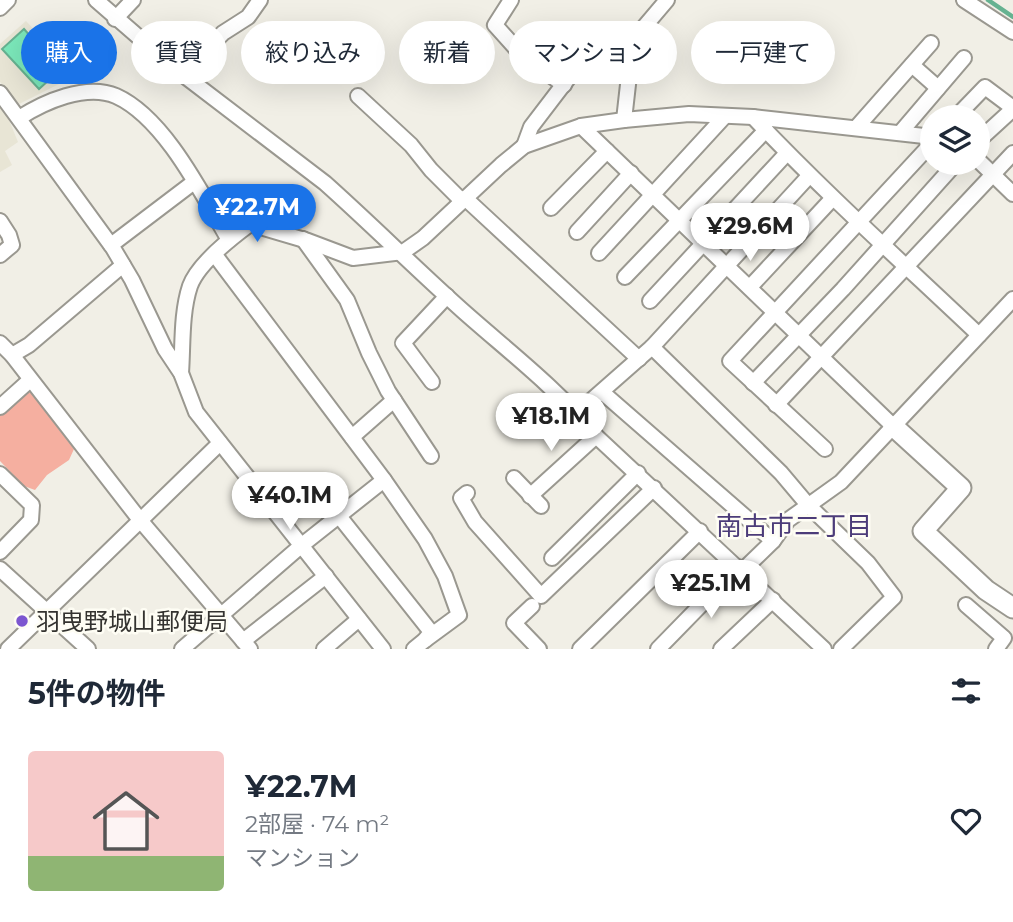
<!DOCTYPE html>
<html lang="ja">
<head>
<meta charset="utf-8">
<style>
	body { margin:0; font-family:Montserrat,"Noto Sans JP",sans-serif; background:#f2f2f3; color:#1f2937; height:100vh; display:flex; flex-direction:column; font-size:26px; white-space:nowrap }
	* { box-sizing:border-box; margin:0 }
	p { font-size:23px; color:#747a83 }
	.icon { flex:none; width:38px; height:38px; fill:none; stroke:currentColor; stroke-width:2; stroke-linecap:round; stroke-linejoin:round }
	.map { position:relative; height:649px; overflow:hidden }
	.panel { display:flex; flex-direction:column; background:#fff; flex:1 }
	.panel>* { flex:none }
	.hud { position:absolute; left:21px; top:21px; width:971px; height:63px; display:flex; gap:14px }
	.tools { position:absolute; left:920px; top:105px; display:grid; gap:14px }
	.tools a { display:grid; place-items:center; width:70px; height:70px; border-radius:50%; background:#fff; box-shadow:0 7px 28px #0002; font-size:35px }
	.price { position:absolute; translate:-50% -60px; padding:0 16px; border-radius:24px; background:#fff; color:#222; font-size:23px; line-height:46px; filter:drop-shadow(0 2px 4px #0008) }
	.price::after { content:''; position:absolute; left:50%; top:42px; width:21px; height:16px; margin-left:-10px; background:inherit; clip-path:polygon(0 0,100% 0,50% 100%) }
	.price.on { background:#1a73e8; color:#fff }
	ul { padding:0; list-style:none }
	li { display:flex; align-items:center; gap:21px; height:175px; padding:0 28px }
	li+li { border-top:2px solid #e0e1e3 }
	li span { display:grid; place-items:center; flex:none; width:196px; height:140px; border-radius:7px; color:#555 }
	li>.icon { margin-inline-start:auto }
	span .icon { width:84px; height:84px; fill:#fffc; stroke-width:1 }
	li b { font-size:30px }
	h2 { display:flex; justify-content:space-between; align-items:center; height:84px; padding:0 28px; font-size:30px }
	.tag { padding:0 24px; border-radius:32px; background:#fff; box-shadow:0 7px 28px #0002; font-size:24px; line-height:63px }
	.tag.on { background:#1a73e8; color:#fff }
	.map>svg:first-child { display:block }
	.built { fill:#e8e5d5 }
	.green { fill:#f5afa0 }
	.water { fill:#7be8ba; stroke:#66b291; stroke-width:2 }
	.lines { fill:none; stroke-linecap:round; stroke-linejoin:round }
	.stream { stroke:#66b291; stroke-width:4.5 }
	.street-casing { stroke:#9a9890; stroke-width:18 }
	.secondary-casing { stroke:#9a9890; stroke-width:23 }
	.street { stroke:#fff; stroke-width:14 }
	.secondary { stroke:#fff; stroke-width:19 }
	.poi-dot { fill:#7c56d0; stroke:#fefdf4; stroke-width:2.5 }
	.labels { text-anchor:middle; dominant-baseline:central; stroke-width:5; stroke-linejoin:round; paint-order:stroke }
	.poi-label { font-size:24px; fill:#343330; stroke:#fefdf4; text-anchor:start }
	.neighbourhood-label { font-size:26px; fill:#4c3c79; stroke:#fefdf4 }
</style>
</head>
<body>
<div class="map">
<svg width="1013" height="649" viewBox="0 0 1013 649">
	<rect width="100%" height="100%" fill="#f1efe6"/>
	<g class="built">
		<path d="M26,21L73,72L59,84L19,104L0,82V44Z"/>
		<path d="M0,103L5,110L18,142L5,151L12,165L0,172Z"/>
	</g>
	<path class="green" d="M23,390L31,393L74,449L69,460L47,475L35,490L24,486L0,461V414Z"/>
	<path class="water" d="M24,29L60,70L39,89L2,49Z"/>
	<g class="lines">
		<path class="stream" d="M988,0L1013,17"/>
		<g class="street-casing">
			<g id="street">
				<path d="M96,0L173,67L325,183C372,225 416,269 463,311C508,351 558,389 596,436L824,649"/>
				<path d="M511,0L495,25L521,54L564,85"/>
				<path d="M964,0L1013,32"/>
				<path d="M0,8L8,0"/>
				<path d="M115,19L133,0"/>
				<path d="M912,65L938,88"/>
				<path d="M183,74L223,33L248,17L260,0"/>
				<path d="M0,93L113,248L132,280L165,349L181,373L196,412L383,649"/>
				<path d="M358,96L411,145L431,170L462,201"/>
				<path d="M753,117C825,193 903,263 979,335"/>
				<path d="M956,117L985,87L1013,108"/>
				<path d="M19,118C44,102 86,83 116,96C165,118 203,196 229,240"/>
				<path d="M624,120L633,40L667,0"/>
				<path d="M581,126L893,426"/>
				<path d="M856,128L931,43"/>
				<path d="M900,133L964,58"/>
				<path d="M978,141L1013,109"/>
				<path d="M524,146L531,127L573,72L592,41"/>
				<path d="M978,160L1013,194"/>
				<path d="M465,198L639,359"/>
				<path d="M551,208L607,151"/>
				<path d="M0,221L9,235L12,245L0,255"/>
				<path d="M577,232L631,173"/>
				<path d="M303,239L347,300L369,353L388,391L431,456"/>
				<path d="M111,245L194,182"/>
				<path d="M599,253L725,116"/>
				<path d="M215,255L384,480L425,539L445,576L459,615L425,640"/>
				<path d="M625,277L766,130"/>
				<path d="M750,287L832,199"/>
				<path d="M650,301L787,153"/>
				<path d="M0,343L12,355L140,520L250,649"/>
				<path d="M652,347L781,473L808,505L868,563L894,597L841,649"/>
				<path d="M12,355L29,345L123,265"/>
				<path d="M181,373C183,346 181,313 190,286C198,264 231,238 250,224L308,241L353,258L403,252L423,238L501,165L524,146L581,126L624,120L689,114L753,117L933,137"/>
				<path d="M432,382L403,343L447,296"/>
				<path d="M753,383L843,289L956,163"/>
				<path d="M602,392L773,541"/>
				<path d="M776,405L1013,153"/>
				<path d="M0,407L30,380"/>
				<path d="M577,413L652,347L809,176"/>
				<path d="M352,437L394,400"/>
				<path d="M825,449L730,361L933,142"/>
				<path d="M0,474L32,505L31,520L0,552"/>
				<path d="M514,478L541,506"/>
				<path d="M467,493L461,498L475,522L541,596L654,488"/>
				<path d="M530,496L596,436"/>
				<path d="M339,516L431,632L425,640L414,649"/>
				<path d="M552,558L638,473"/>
				<path d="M0,569L88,649"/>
				<path d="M742,571L773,541L788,520L841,482L1013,299"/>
				<path d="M966,605L1004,638L996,649"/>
				<path d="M532,606L514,623L539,649"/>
				<path d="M243,641L326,576"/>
				<path d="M8,649L220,443"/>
				<path d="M182,649L302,545L384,480"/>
				<path d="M324,649L359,619"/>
				<path d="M580,649L700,531"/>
				<path d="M658,649L738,567"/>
				<path d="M721,649L773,600"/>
			</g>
		</g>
		<g class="secondary-casing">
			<path id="secondary" d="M893,426L961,488L923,531L986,590L1013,608"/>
		</g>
		<use href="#street" class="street"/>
		<use href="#secondary" class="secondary"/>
	</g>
	<circle class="poi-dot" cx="22" cy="621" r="7"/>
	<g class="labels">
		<g class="poi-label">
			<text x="36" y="621">羽曳野城山郵便局</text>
		</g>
		<g class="neighbourhood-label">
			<text x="794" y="526">南古市二丁目</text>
		</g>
	</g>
</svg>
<div class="tools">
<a><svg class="icon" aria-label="layers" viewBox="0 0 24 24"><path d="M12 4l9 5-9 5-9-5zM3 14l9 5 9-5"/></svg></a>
</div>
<b class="price on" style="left:257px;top:244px">¥22.7M</b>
<b class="price" style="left:750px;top:263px">¥29.6M</b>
<b class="price" style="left:551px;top:453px">¥18.1M</b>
<b class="price" style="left:290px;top:532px">¥40.1M</b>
<b class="price" style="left:711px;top:620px">¥25.1M</b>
<div class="hud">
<a class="tag on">購入</a>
<a class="tag">賃貸</a>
<a class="tag">絞り込み</a>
<a class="tag">新着</a>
<a class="tag">マンション</a>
<a class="tag">一戸建て</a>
</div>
</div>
<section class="panel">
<h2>5件の物件<svg class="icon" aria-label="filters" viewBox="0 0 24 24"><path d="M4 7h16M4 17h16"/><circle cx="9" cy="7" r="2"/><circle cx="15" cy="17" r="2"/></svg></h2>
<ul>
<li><span style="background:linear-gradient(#f6c9c9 75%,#8fb573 0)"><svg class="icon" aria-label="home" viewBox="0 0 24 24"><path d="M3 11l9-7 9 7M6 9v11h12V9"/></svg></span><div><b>¥22.7M</b><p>2部屋 · 74 m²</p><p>マンション</p></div><svg class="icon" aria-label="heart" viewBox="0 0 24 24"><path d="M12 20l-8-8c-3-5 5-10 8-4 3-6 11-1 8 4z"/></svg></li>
</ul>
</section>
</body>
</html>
